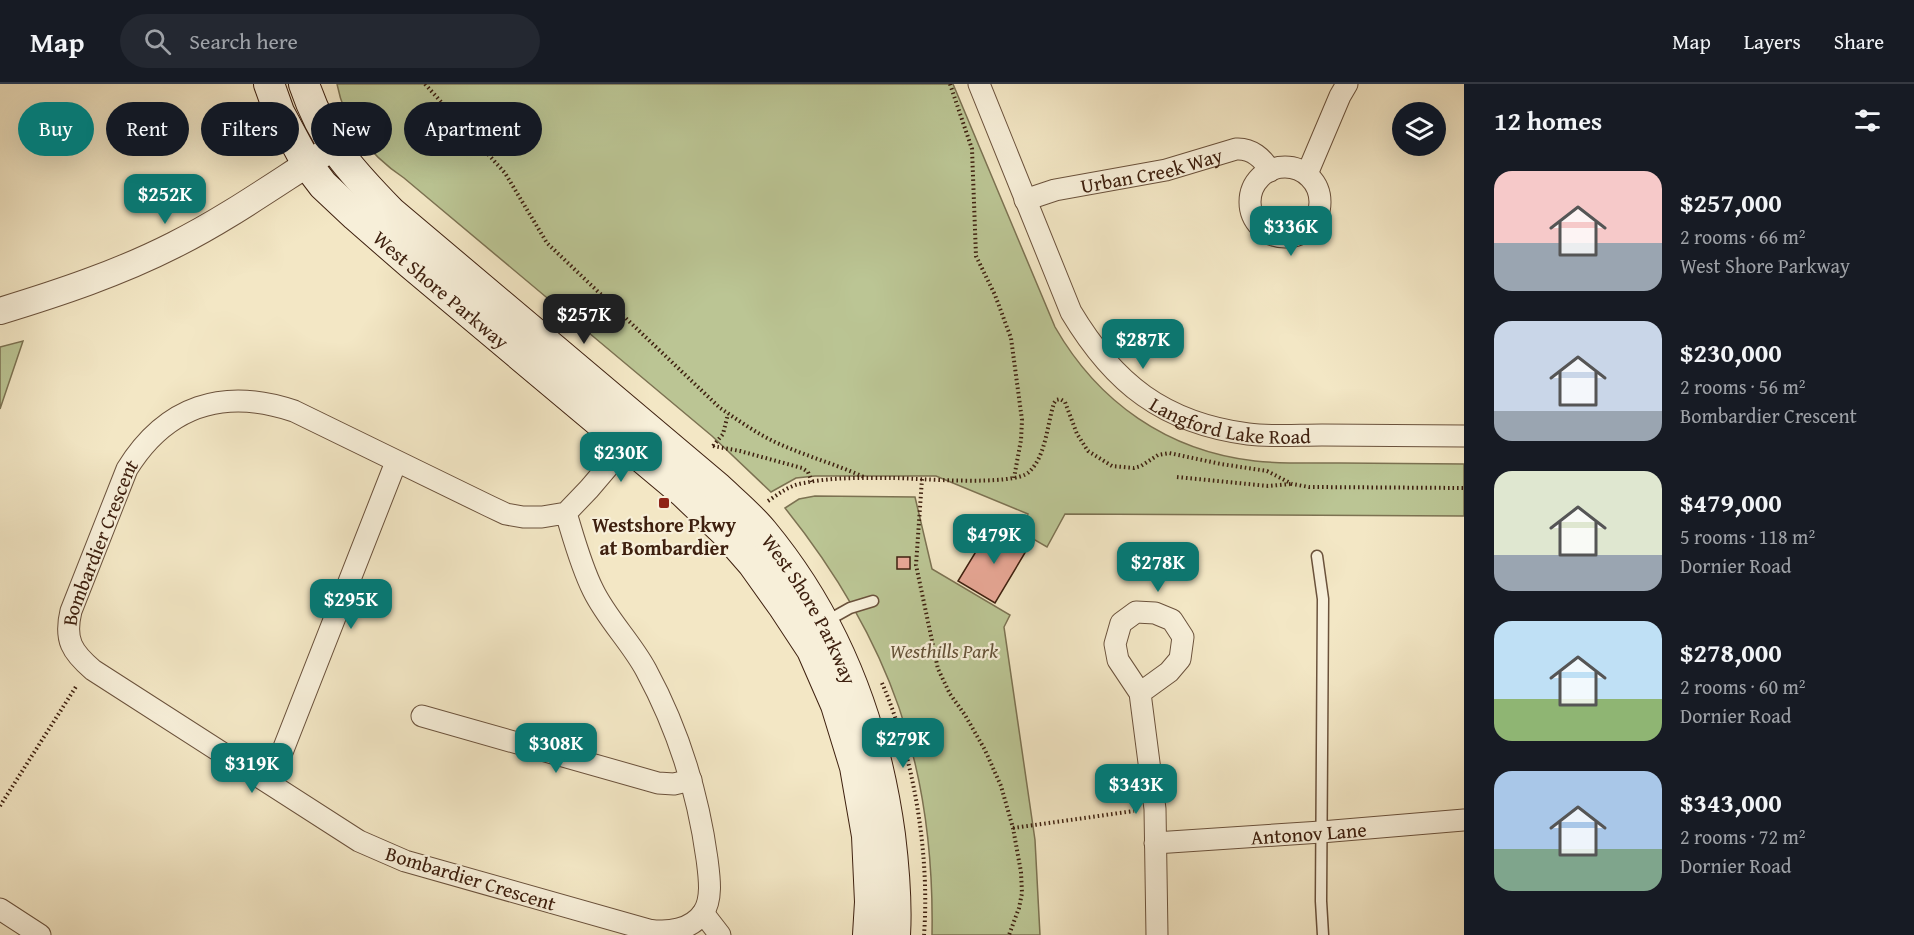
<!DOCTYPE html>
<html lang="en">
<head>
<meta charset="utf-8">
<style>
	body { margin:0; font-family:"Gentium Book Plus",serif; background:#242831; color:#f1f3f6; height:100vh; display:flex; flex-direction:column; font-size:22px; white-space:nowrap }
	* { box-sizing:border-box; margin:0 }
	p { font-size:20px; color:#9ea1a6 }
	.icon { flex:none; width:33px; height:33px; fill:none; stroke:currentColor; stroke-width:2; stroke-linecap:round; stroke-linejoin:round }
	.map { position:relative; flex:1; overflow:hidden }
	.panel { display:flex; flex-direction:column; background:#171b24; width:450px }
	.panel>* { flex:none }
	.top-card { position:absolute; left:18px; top:18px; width:570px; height:54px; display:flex; gap:12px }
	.fabs { position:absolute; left:1392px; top:18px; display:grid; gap:12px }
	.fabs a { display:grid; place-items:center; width:54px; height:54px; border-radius:50%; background:#171b24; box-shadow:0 6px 24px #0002; font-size:30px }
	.price { position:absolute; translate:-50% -51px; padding:0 14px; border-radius:12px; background:#0f766e; color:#fff; font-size:20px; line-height:39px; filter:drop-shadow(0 2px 3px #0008) }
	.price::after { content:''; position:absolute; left:50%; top:36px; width:18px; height:14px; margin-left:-9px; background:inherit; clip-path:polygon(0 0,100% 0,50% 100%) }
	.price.selected { background:#222; color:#fff }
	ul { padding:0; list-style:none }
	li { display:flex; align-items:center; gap:18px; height:150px; padding:0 30px }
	li span { display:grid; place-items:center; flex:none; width:168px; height:120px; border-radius:18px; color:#555 }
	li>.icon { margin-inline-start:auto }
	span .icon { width:72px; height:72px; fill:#fffc; stroke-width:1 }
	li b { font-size:26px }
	h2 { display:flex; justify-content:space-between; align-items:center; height:72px; padding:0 30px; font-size:26px }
	.pill { padding:0 21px; border-radius:27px; background:#171b24; box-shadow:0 6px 24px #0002; font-size:21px; line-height:54px }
	.pill.selected { background:#0f766e; color:#fff }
	header { display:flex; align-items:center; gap:36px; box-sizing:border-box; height:84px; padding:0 30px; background:#171b24; border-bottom:2px solid #363941 }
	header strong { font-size:28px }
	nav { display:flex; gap:33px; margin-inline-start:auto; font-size:21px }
	.search { width:420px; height:54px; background:#242831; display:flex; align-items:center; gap:15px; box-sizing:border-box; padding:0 21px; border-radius:33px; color:#9ea1a6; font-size:22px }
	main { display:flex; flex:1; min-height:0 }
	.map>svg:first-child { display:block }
	.green { fill:#bbc594; stroke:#7c7252; stroke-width:1.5 }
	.building { fill:#e9a897; stroke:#3e200f; stroke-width:1.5 }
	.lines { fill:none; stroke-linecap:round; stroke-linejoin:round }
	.service-casing { stroke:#6b523c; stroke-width:13 }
	.minor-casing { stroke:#6b523c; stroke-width:23 }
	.tertiary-casing { stroke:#6b523c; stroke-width:28 }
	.secondary-casing { stroke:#3e200f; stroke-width:32 }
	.path { stroke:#3e200f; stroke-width:4; stroke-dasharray:1.5 3; stroke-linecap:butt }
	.service { stroke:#f7efd9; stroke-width:10 }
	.minor { stroke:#f7efd9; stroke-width:21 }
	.tertiary { stroke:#f7efd9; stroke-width:26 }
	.secondary { stroke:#f7efd9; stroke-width:30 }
	.poi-dot { fill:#8f2418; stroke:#f7efd9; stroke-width:2 }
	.labels { text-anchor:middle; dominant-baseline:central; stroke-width:4.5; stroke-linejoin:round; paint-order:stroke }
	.street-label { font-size:20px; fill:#3e200f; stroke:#f7efd9 }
	.poi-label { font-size:20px; font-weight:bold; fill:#3e200f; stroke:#f7efd9 }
	.park-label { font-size:20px; font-style:italic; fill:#645237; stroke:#f7efd9 }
</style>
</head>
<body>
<header>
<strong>Map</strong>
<div class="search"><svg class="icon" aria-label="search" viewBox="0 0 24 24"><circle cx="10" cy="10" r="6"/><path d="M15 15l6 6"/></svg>Search here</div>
<nav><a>Map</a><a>Layers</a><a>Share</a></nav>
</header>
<main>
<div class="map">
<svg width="1464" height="851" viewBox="0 0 1464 851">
	<rect width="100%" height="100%" fill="#f3e7c5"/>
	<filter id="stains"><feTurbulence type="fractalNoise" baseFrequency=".00333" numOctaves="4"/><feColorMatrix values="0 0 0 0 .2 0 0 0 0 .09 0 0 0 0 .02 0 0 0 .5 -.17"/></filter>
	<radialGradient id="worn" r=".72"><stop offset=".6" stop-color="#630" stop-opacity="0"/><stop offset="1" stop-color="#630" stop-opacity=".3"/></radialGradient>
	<g class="green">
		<path d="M337,0H953L1055,243C1098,318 1167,367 1255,377C1283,380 1312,379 1341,379C1382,379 1423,380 1464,380V432L1065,430L1047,463L1021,448L1028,430L936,392H815L796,394L771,408L712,352L404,94C370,71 345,42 337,0Z"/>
		<path d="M23,257L0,325V263Z"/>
		<path d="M815,412L915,413L932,485L1010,531L1004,543L1035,756L1040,851H932C935,683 890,555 785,424L799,415Z"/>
	</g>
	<g class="building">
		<path d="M1014,447L1032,457L995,519L958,497L986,451L1004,462Z"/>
		<rect x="897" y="473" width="13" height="12"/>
	</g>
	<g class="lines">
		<g class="service-casing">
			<g id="service">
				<path d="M1317,472L1323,515L1321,817L1323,851"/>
				<path d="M825,538L850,524L873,517"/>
			</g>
		</g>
		<g class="minor-casing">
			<g id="minor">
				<path id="s1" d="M979,0L1071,228C1114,300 1164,339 1248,350C1272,353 1298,351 1322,351C1369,351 1417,352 1464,352"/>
				<circle cx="1285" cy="118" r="35"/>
				<path d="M1307,90L1340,12L1347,0"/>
				<path id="s2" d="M1025,116L1055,106L1166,86L1236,65C1251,64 1263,74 1270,87"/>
				<path id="s3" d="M566,429C574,455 581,482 593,506C607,535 631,558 646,586C678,645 698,709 707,775C709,791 713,815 703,829C691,846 668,849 649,846L405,777L359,757L93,586C72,568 64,556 71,527L127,385C166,322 223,303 294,327L489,422L506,430L523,433H542L566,429L589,405L635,351"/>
				<path d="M1140,609L1169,588L1180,575L1183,553L1172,536L1155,529L1136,528L1121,539L1115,560L1118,576L1140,609L1155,725L1157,851"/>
				<path d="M422,632L658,699L674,700L691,696"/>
				<path d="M270,699L396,378"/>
				<path id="s4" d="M1155,759L1321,748L1464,736"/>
				<path d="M0,825L40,851"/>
				<path d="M703,829L720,851"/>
			</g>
		</g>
		<g class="tertiary-casing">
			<path id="tertiary" d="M0,227C59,209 119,189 174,161C230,133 281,96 334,63"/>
		</g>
		<g class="secondary-casing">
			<g id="secondary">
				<path id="s5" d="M269,0L279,28L307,80L323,101L356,132L411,180L683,408L726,449L753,480L783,522L812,566L836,621L855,683L867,752L870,818L868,851"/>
				<path id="s6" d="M304,0C323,57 350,86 391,128L717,403C733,418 750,432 763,448C835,535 875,640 890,751C894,784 897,818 895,851"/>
			</g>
		</g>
		<g class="path">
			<path d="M425,0L505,89L547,159L720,324C738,336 756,349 775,358C805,372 836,380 866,394"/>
			<path d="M950,0L972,65L976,172L995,211L1011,254L1022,336L1021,356L1014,394"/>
			<path d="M713,362L740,367L802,384L808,388L812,398"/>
			<path d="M713,362L723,350L728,330"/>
			<path d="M1177,393L1268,402L1291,400"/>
			<path d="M922,395L916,481L938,585L950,610L965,631L985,666L1001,702L1013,744L1021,788L1022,809L1019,824L1009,851"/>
			<path d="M768,417C780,409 790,401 804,399C832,393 864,394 892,394C916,394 1014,403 1029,388C1046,372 1047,341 1054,319L1056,316L1060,315L1065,318L1077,350L1088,367L1112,382L1134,384L1141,382L1158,371L1169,369L1221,380L1267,387L1292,400L1309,403L1464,404"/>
			<path d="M882,599C914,673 930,771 924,851"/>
			<path d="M0,722L77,601"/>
			<path d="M1013,744L1134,727"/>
		</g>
		<use href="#service" class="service"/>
		<use href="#minor" class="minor"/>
		<use href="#tertiary" class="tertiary"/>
		<use href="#secondary" class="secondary"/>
	</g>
	<rect class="poi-dot" x="658" y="413" width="12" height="12" rx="3"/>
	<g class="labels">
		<g class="street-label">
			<text stroke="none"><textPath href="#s2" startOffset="130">Urban Creek Way</textPath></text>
			<text stroke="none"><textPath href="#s5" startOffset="273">West Shore Parkway</textPath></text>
			<text stroke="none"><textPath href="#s1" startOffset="450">Langford Lake Road</textPath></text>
			<text stroke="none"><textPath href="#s3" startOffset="1254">Bombardier Crescent</textPath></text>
			<text stroke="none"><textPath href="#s6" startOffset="738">West Shore Parkway</textPath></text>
			<text stroke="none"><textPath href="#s4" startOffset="154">Antonov Lane</textPath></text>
			<text transform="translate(471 794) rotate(17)">Bombardier Crescent</text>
		</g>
		<g class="poi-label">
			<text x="664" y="440">Westshore Pkwy<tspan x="664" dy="23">at Bombardier</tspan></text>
		</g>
		<g class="park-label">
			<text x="944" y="566">Westhills Park</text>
		</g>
	</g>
	<rect width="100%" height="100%" filter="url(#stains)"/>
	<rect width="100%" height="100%" fill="url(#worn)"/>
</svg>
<div class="fabs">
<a><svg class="icon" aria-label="layers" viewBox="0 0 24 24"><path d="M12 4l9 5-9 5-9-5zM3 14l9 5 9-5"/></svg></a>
</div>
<b class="price" style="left:165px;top:141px">$252K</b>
<b class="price" style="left:1291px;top:173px">$336K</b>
<b class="price selected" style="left:584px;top:261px">$257K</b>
<b class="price" style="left:1143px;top:286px">$287K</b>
<b class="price" style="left:621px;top:399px">$230K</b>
<b class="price" style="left:994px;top:481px">$479K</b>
<b class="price" style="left:1158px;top:509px">$278K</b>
<b class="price" style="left:351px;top:546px">$295K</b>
<b class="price" style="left:903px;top:685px">$279K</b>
<b class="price" style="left:556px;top:690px">$308K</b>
<b class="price" style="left:252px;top:710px">$319K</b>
<b class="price" style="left:1136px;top:731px">$343K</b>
<div class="top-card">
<a class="pill selected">Buy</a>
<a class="pill">Rent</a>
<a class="pill">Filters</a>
<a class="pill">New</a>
<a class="pill">Apartment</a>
</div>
</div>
<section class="panel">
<h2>12 homes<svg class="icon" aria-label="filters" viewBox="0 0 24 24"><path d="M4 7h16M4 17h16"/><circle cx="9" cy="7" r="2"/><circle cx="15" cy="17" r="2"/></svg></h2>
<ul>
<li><span style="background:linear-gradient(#f6c9c9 60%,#9aa5b1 0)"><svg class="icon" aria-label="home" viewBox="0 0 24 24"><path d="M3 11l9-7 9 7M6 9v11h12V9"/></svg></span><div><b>$257,000</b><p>2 rooms · 66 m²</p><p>West Shore Parkway</p></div></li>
<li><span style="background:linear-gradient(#c9d6e8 75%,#9aa5b1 0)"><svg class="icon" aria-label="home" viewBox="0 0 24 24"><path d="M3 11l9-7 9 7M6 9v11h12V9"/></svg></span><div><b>$230,000</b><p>2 rooms · 56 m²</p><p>Bombardier Crescent</p></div></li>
<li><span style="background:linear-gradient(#dfe7d0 70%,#9aa5b1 0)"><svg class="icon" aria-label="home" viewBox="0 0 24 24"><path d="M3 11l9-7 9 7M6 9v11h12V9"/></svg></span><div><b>$479,000</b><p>5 rooms · 118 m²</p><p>Dornier Road</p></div></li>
<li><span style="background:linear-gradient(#bfe0f5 65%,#8fb573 0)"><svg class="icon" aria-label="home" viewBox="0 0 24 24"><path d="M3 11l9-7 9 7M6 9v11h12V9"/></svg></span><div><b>$278,000</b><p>2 rooms · 60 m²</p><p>Dornier Road</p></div></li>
<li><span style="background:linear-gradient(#a9c7e8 65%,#7fa58c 0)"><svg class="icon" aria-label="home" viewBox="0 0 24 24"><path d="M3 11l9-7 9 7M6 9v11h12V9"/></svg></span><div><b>$343,000</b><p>2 rooms · 72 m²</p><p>Dornier Road</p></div></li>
</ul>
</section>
</main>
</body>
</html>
